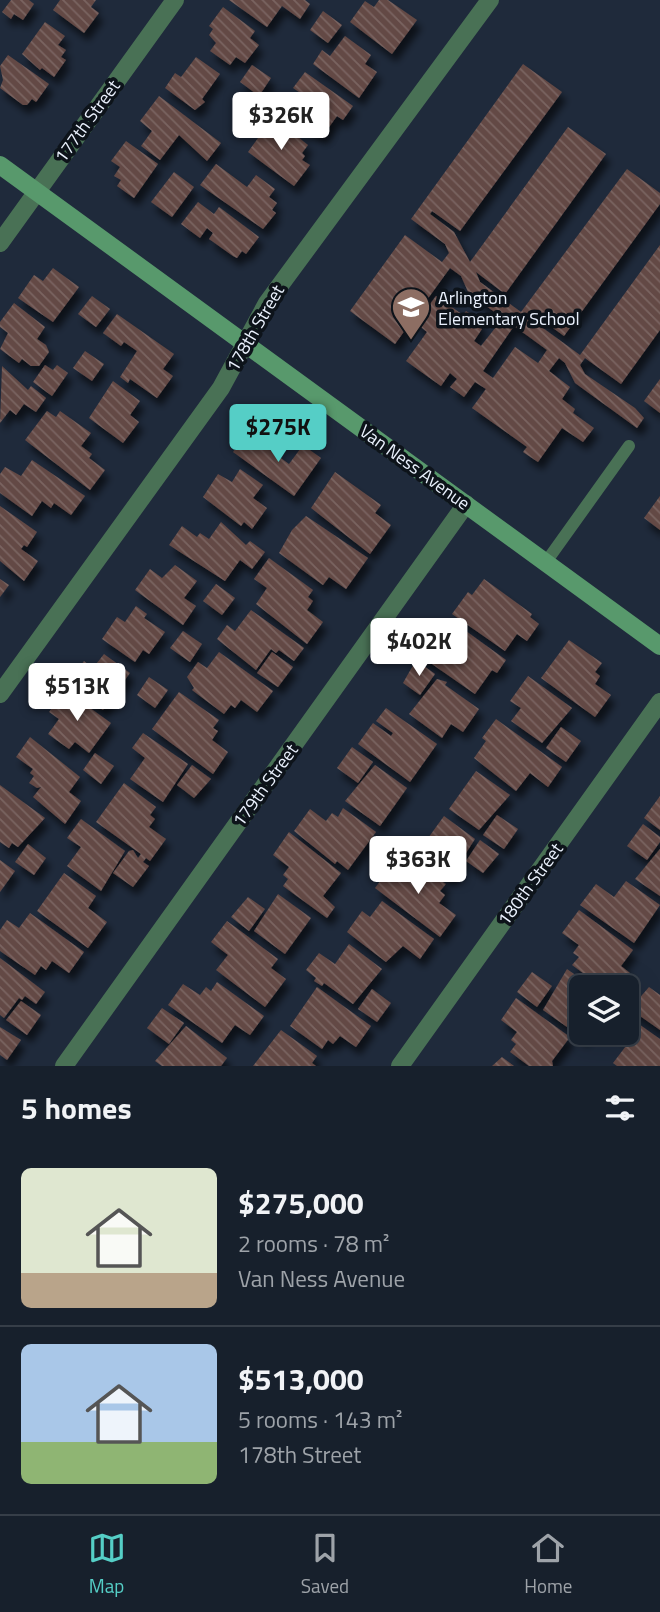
<!DOCTYPE html>
<html lang="en">
<head>
<meta charset="utf-8">
<style>
	body { margin:0; font-family:"Titillium Web",sans-serif; background:#242d38; color:#f1f3f6; height:100vh; display:flex; flex-direction:column; font-size:26px; white-space:nowrap }
	* { box-sizing:border-box; margin:0 }
	p { font-size:23px; color:#9ea3a9 }
	.icon { flex:none; width:38px; height:38px; fill:none; stroke:currentColor; stroke-width:2; stroke-linecap:round; stroke-linejoin:round }
	.map { position:relative; height:1066px; overflow:hidden }
	.side { display:flex; flex-direction:column; background:#17202c; flex:1 }
	.side>* { flex:none }
	.buttons { position:absolute; left:569px; top:975px; display:grid; gap:14px }
	.buttons a { display:grid; place-items:center; width:70px; height:70px; border-radius:10px; background:#17202c; box-shadow:0 7px 28px #0002,0 0 0 2px #363e48; font-size:35px }
	.price { position:absolute; translate:-50% -60px; padding:0 16px; border-radius:7px; background:#fff; color:#222; font-size:23px; line-height:46px; filter:drop-shadow(0 2px 4px #0008) }
	.price::after { content:''; position:absolute; left:50%; top:42px; width:21px; height:16px; margin-left:-10px; background:inherit; clip-path:polygon(0 0,100% 0,50% 100%) }
	.price.active { background:#55cec6; color:#111 }
	ul { padding:0; list-style:none }
	li { display:flex; align-items:center; gap:21px; height:175px; padding:0 21px }
	li+li { border-top:2px solid #363e48 }
	li span { display:grid; place-items:center; flex:none; width:196px; height:140px; border-radius:10px; color:#555 }
	li>.icon { margin-inline-start:auto }
	span .icon { width:84px; height:84px; fill:#fffc; stroke-width:1 }
	li b { font-size:30px }
	h2 { display:flex; justify-content:space-between; align-items:center; height:84px; padding:0 21px; font-size:30px }
	.tabs { display:flex; justify-content:space-around; align-items:center; height:98px; border-top:2px solid #363e48; background:#17202c; font-size:19px; color:#9ea3a9 }
	.tabs a { display:grid; justify-items:center; gap:4px }
	.tabs .active { color:#55cec6 }
	.map>svg:first-child { display:block }
	.building { fill:url(#building-back-hatch); fill-rule:evenodd; filter:url(#shadow) }
	.lines { fill:none; stroke-linecap:round; stroke-linejoin:round }
	.service { stroke:#497155; stroke-width:12 }
	.minor { stroke:#497155; stroke-width:18 }
	.secondary { stroke:#58996c; stroke-width:18 }
	.labels { text-anchor:middle; dominant-baseline:central; stroke-width:7; stroke-linejoin:round; paint-order:stroke }
	.street-label { font-size:18px; fill:#eaf1fd; stroke:#0d131a }
	.poi-label { font-size:18px; fill:#eaf1fd; stroke:#0d131a; text-anchor:start }
</style>
</head>
<body>
<div class="map">
<svg width="660" height="1066" viewBox="0 0 660 1066">
	<defs>
		<pattern id="building-back-hatch" width="6" height="6" patternUnits="userSpaceOnUse" patternTransform="scale(1.75)"><rect width="6" height="6" fill="#634945"/><path d="M-1 5l2 2M0 0l6 6M5-1l2 2" fill="none" stroke="#7a6461"/></pattern>
		<filter id="shadow"><feDropShadow dx="4.5" dy="8" stdDeviation="3.5" flood-color="#0009"/></filter>
	</defs>
	<rect width="100%" height="100%" fill="#1f2a3b"/>
	<g class="building">
		<path d="M11,0H29L34,4L23,20L14,14L11,19L2,12Z"/>
		<path d="M60,0H96L91,7L99,13L84,33L53,10Z"/>
		<path d="M229,0H305L310,4L300,19L282,6L267,27Z"/>
		<path d="M379,0H388L417,20L392,54L350,22L365,1L374,7Z"/>
		<path d="M223,7L255,31L250,38L259,45L245,63L236,57L230,65L210,51L216,43L209,35L213,29L209,26Z"/>
		<path d="M323,11L342,25L328,43L310,30Z"/>
		<path d="M45,22L65,36L58,45L66,50L61,57L66,60L54,77L42,68L40,70L22,54Z"/>
		<path d="M345,36L371,55L365,64L377,72L359,98L313,64L322,50L330,56Z"/>
		<path d="M8,55L49,84L36,102L32,99L27,105H23L0,88L3,80L0,66Z"/>
		<path d="M196,57L220,74L202,99L205,102L195,110L165,88L175,73L181,77Z"/>
		<path d="M523,64L562,92L460,231L432,211L430,214L454,232L470,262L568,127L606,154L505,294L476,272L480,282L521,312L627,169L660,193V204L564,336L535,315L532,320L580,355L660,245V330L621,384L585,358L580,365L585,374L635,408L644,418L637,428L575,383L565,363L559,358L549,371L570,387L562,399L575,409L573,413L594,428L583,442L562,428L538,462L523,452L527,447L472,408L486,389L475,382L464,397L450,387L457,379L450,373L441,386L406,361L427,332L416,323L436,296L463,315L466,311L482,322L479,326L482,329L474,341L481,346L503,318L469,294L461,276L450,268L395,344L350,311L405,235L442,262L449,253L445,244L411,219ZM514,326L547,350L538,363L515,347L493,378L483,371Z"/>
		<path d="M252,65L271,78L259,96L240,82Z"/>
		<path d="M305,72L353,106L343,120L337,116L322,137L286,111L294,100L306,109L312,101L293,88Z"/>
		<path d="M159,96L221,143L207,161L179,135L160,160L141,146L152,131L140,121Z"/>
		<path d="M273,117L308,145L302,153L305,156L302,160L310,165L294,186L248,152Z"/>
		<path d="M126,141L158,164L134,198L117,186L121,180L114,176L120,167L111,161Z"/>
		<path d="M216,164L247,187L256,175L275,189L269,197L277,203L272,210L276,213L263,229L200,185Z"/>
		<path d="M174,172L194,187L172,217L151,202Z"/>
		<path d="M198,202L214,214L219,207L259,237L246,254L242,251L237,258L233,256L209,239L213,233L207,228L200,238L181,224Z"/>
		<path d="M53,268L79,287L53,322L18,298L34,275L43,281Z"/>
		<path d="M92,296L110,309L96,327L78,314Z"/>
		<path d="M14,303L45,327L37,339L46,345L49,352L39,366H31L22,359L19,363L0,349L8,333L0,327V322Z"/>
		<path d="M117,314L174,354L163,369L173,376L157,398L130,379L128,383L120,377L137,351L124,342L121,346L103,333Z"/>
		<path d="M85,351L104,364L92,381L73,368Z"/>
		<path d="M45,365L53,370L57,365L68,373L52,396L33,382Z"/>
		<path d="M2,366L28,390L31,386L46,398L36,412L24,404L16,415L10,410L0,423Z"/>
		<path d="M660,379V413L644,401Z"/>
		<path d="M113,381L140,401L130,415L139,422L123,443L89,418Z"/>
		<path d="M47,411L56,417L60,411L91,433L81,446L92,454L89,458L105,470L90,490L25,440Z"/>
		<path d="M247,433L289,464L303,445L321,458L294,496L233,452Z"/>
		<path d="M32,460L85,496L71,515L54,503L51,508L42,501L32,516L0,493V474L5,467L21,476Z"/>
		<path d="M240,469L263,485L253,498L267,508L252,529L244,522L241,526L203,497L218,474L232,482Z"/>
		<path d="M335,472L381,505L375,513L391,525L370,554L311,508Z"/>
		<path d="M660,496V530L644,518Z"/>
		<path d="M0,506L37,532L27,547L24,545L21,549L38,561L24,581L0,561Z"/>
		<path d="M306,516L368,558L346,589L329,577L323,585L279,553L292,530Z"/>
		<path d="M221,522L246,545L250,541L265,552L252,569L240,560L225,581L169,545L182,526L197,537L200,533L209,539Z"/>
		<path d="M269,558L313,590L308,597L313,601L307,610L323,622L307,644L256,604L267,588L254,579Z"/>
		<path d="M175,565L197,581L184,598L196,606L183,625L135,590L150,569L162,578Z"/>
		<path d="M0,579L9,585L0,597Z"/>
		<path d="M484,579L532,614L530,617L539,624L527,641L517,634L505,651L452,614L468,592L472,595Z"/>
		<path d="M216,584L235,598L222,615L203,601Z"/>
		<path d="M136,606L147,614L144,618L165,632L149,654L143,650L135,662L102,639L117,617L125,622Z"/>
		<path d="M251,610L304,648L294,661L279,650L276,653L271,649L256,670L217,639L227,625L235,631Z"/>
		<path d="M183,631L202,644L190,662L170,648Z"/>
		<path d="M466,631L506,660L497,673L492,670L475,694L419,655L433,634L454,649Z"/>
		<path d="M569,640L602,663L595,672L600,676L595,684L611,695L595,717L541,678Z"/>
		<path d="M219,652L273,691L257,712L241,700L235,708L231,705L224,714L192,690L194,688L187,677L198,662L207,668Z"/>
		<path d="M272,652L293,667L278,687L257,673Z"/>
		<path d="M104,654L130,673L103,710L67,684L84,661L93,668Z"/>
		<path d="M416,660L435,674L420,695L403,683Z"/>
		<path d="M528,676L572,708L542,743L511,721L521,708L510,701Z"/>
		<path d="M149,677L168,690L155,708L137,695Z"/>
		<path d="M437,679L447,682L445,685L479,709L463,732L451,724L442,738L409,714Z"/>
		<path d="M65,690L111,723L89,753L75,742L69,749L48,734L59,719L49,712Z"/>
		<path d="M179,692L219,720L213,728L218,731L212,740L228,752L213,774L152,729Z"/>
		<path d="M386,708L437,744L410,782L358,744L373,723L391,736L393,733L376,721Z"/>
		<path d="M496,719L562,767L548,787L530,773L516,791L474,758L486,741L482,738Z"/>
		<path d="M561,727L581,741L566,762L546,748Z"/>
		<path d="M143,733L188,764L163,802L130,779L145,758L132,748Z"/>
		<path d="M30,737L80,777L69,792L81,801L65,824L33,797L41,787L37,788L29,783L34,776L30,773L33,769L16,757Z"/>
		<path d="M352,747L373,762L358,783L337,768Z"/>
		<path d="M95,753L114,766L101,784L83,770Z"/>
		<path d="M192,765L211,779L194,798L177,785Z"/>
		<path d="M375,765L407,788L380,826L345,801Z"/>
		<path d="M476,771L510,795L479,830L449,809Z"/>
		<path d="M124,783L156,807L150,815L155,819L149,827L166,839L150,861L146,858L143,862L149,866L133,887L113,873L129,851L133,850L138,858L141,854L96,822Z"/>
		<path d="M0,785L45,818L18,847L12,843L9,848L0,842Z"/>
		<path d="M660,796V830L644,818Z"/>
		<path d="M343,808L376,832L348,870L337,861L335,864L294,831L310,809L326,821L332,813L338,817Z"/>
		<path d="M497,815L518,829L504,849L483,835Z"/>
		<path d="M444,816L475,839L450,878L418,852Z"/>
		<path d="M81,819L125,851L101,891L67,866L81,847L67,838Z"/>
		<path d="M643,824L660,837V842L647,860L627,846Z"/>
		<path d="M289,832L341,873L323,896L335,907L327,918L283,886L288,879L283,875L289,867L273,855Z"/>
		<path d="M480,840L499,854L483,873L466,861Z"/>
		<path d="M28,844L46,858L34,875L15,862Z"/>
		<path d="M660,849V896L635,879Z"/>
		<path d="M410,858L446,884L440,891L445,895L439,903L456,915L440,937L375,888L389,869L402,878L408,871L403,867Z"/>
		<path d="M0,860L15,871L0,892Z"/>
		<path d="M64,873L96,896L88,908L107,922L88,948L37,911Z"/>
		<path d="M626,881L660,905L634,943L580,905L596,884L614,897Z"/>
		<path d="M278,894L311,918L285,954L254,931Z"/>
		<path d="M248,897L265,909L249,931L231,917Z"/>
		<path d="M382,901L434,939L420,959L403,946L386,962L347,932L362,911L370,917Z"/>
		<path d="M579,910L633,950L621,966L630,973L619,987H602L572,965L579,957L573,953L579,945L562,933Z"/>
		<path d="M30,913L84,952L69,973L52,961L46,970L41,966L35,975L0,951V930L7,920L19,928Z"/>
		<path d="M227,921L278,959L271,968L286,979L265,1007L216,970L228,955L211,942Z"/>
		<path d="M349,944L382,969L353,1004L324,983L322,986L314,981L316,978L306,970L319,953L335,964Z"/>
		<path d="M0,958L45,992L36,1004L25,996L22,1000L19,998L4,1018L0,1015Z"/>
		<path d="M567,969L592,987H581V1032H588L584,1039L543,1010Z"/>
		<path d="M532,972L552,986L537,1007L517,992Z"/>
		<path d="M217,982L264,1016L250,1035L235,1025L222,1043L168,1005L183,984L200,995L206,987L211,991Z"/>
		<path d="M317,987L371,1026L356,1047L340,1036L333,1044L328,1040L322,1049L290,1026Z"/>
		<path d="M649,987L660,995V1030L630,1009Z"/>
		<path d="M372,989L391,1003L377,1022L358,1009Z"/>
		<path d="M516,998L570,1037L552,1061L553,1066H529L510,1052L516,1044L511,1040L517,1032L501,1020Z"/>
		<path d="M21,1001L41,1015L27,1035L6,1020Z"/>
		<path d="M162,1008L184,1023L169,1044L147,1028Z"/>
		<path d="M626,1015L660,1039V1066H617L613,1063L629,1042L615,1032H626Z"/>
		<path d="M186,1026L227,1058L221,1066H162L155,1061Z"/>
		<path d="M0,1027L21,1040L7,1060L0,1055Z"/>
		<path d="M281,1030L317,1056L312,1063L316,1066H253Z"/>
		<path d="M502,1057L514,1066H492Z"/>
	</g>
	<g class="lines">
		<path class="service" d="M546,562L629,446"/>
		<g class="minor">
			<path d="M0,243L175,0"/>
			<path d="M0,694L221,388L267,303L490,0"/>
			<path d="M64,1066L466,504"/>
			<path d="M400,1066L660,702"/>
		</g>
		<path class="secondary" d="M0,165L660,646"/>
	</g>
	<defs>
		<g id="school-pin" transform="scale(2.0125)"><path d="M0 17L-7.5 6A9.5 9.5 0 1 1 7.5 6Z" fill="#8d6e63" stroke="#0d131a"/><path d="M0-5L7-2L0 1L-7-2ZM-4 1L0 2.5L4 1V4Q0 6-4 4Z" fill="#fff"/></g>
	</defs>
	<g fill-rule="evenodd">
		<use href="#school-pin" x="411" y="307"/>
	</g>
	<g class="labels">
		<g class="street-label">
			<text transform="translate(87 121) rotate(-54)">177th Street</text>
			<text transform="translate(255 328) rotate(-60)">178th Street</text>
			<text transform="translate(415 467) rotate(36)">Van Ness Avenue</text>
			<text transform="translate(265 785) rotate(-54)">179th Street</text>
			<text transform="translate(530 884) rotate(-54)">180th Street</text>
		</g>
		<g class="poi-label">
			<text x="438" y="297">Arlington<tspan x="438" dy="21">Elementary School</tspan></text>
		</g>
	</g>
</svg>
<div class="buttons">
<a><svg class="icon" aria-label="layers" viewBox="0 0 24 24"><path d="M12 4l9 5-9 5-9-5zM3 14l9 5 9-5"/></svg></a>
</div>
<b class="price" style="left:281px;top:152px">$326K</b>
<b class="price active" style="left:278px;top:464px">$275K</b>
<b class="price" style="left:419px;top:678px">$402K</b>
<b class="price" style="left:77px;top:723px">$513K</b>
<b class="price" style="left:418px;top:896px">$363K</b>
</div>
<section class="side">
<h2>5 homes<svg class="icon" aria-label="filters" viewBox="0 0 24 24"><path d="M4 7h16M4 17h16"/><circle cx="9" cy="7" r="2"/><circle cx="15" cy="17" r="2"/></svg></h2>
<ul>
<li><span style="background:linear-gradient(#dfe7d0 75%,#b9a48a 0)"><svg class="icon" aria-label="home" viewBox="0 0 24 24"><path d="M3 11l9-7 9 7M6 9v11h12V9"/></svg></span><div><b>$275,000</b><p>2 rooms · 78 m²</p><p>Van Ness Avenue</p></div></li>
<li><span style="background:linear-gradient(#a9c7e8 70%,#8fb573 0)"><svg class="icon" aria-label="home" viewBox="0 0 24 24"><path d="M3 11l9-7 9 7M6 9v11h12V9"/></svg></span><div><b>$513,000</b><p>5 rooms · 143 m²</p><p>178th Street</p></div></li>
</ul>
</section>
<nav class="tabs">
<a class="active"><svg class="icon" aria-label="map" viewBox="0 0 24 24"><path d="M3 6l6-2 6 2 6-2v14l-6 2-6-2-6 2zM9 4v14M15 6v14"/></svg>Map</a>
<a><svg class="icon" aria-label="saved" viewBox="0 0 24 24"><path d="M7 4h10v16l-5-4-5 4z"/></svg>Saved</a>
<a><svg class="icon" aria-label="home" viewBox="0 0 24 24"><path d="M3 11l9-7 9 7M6 9v11h12V9"/></svg>Home</a>
</nav>
</body>
</html>
